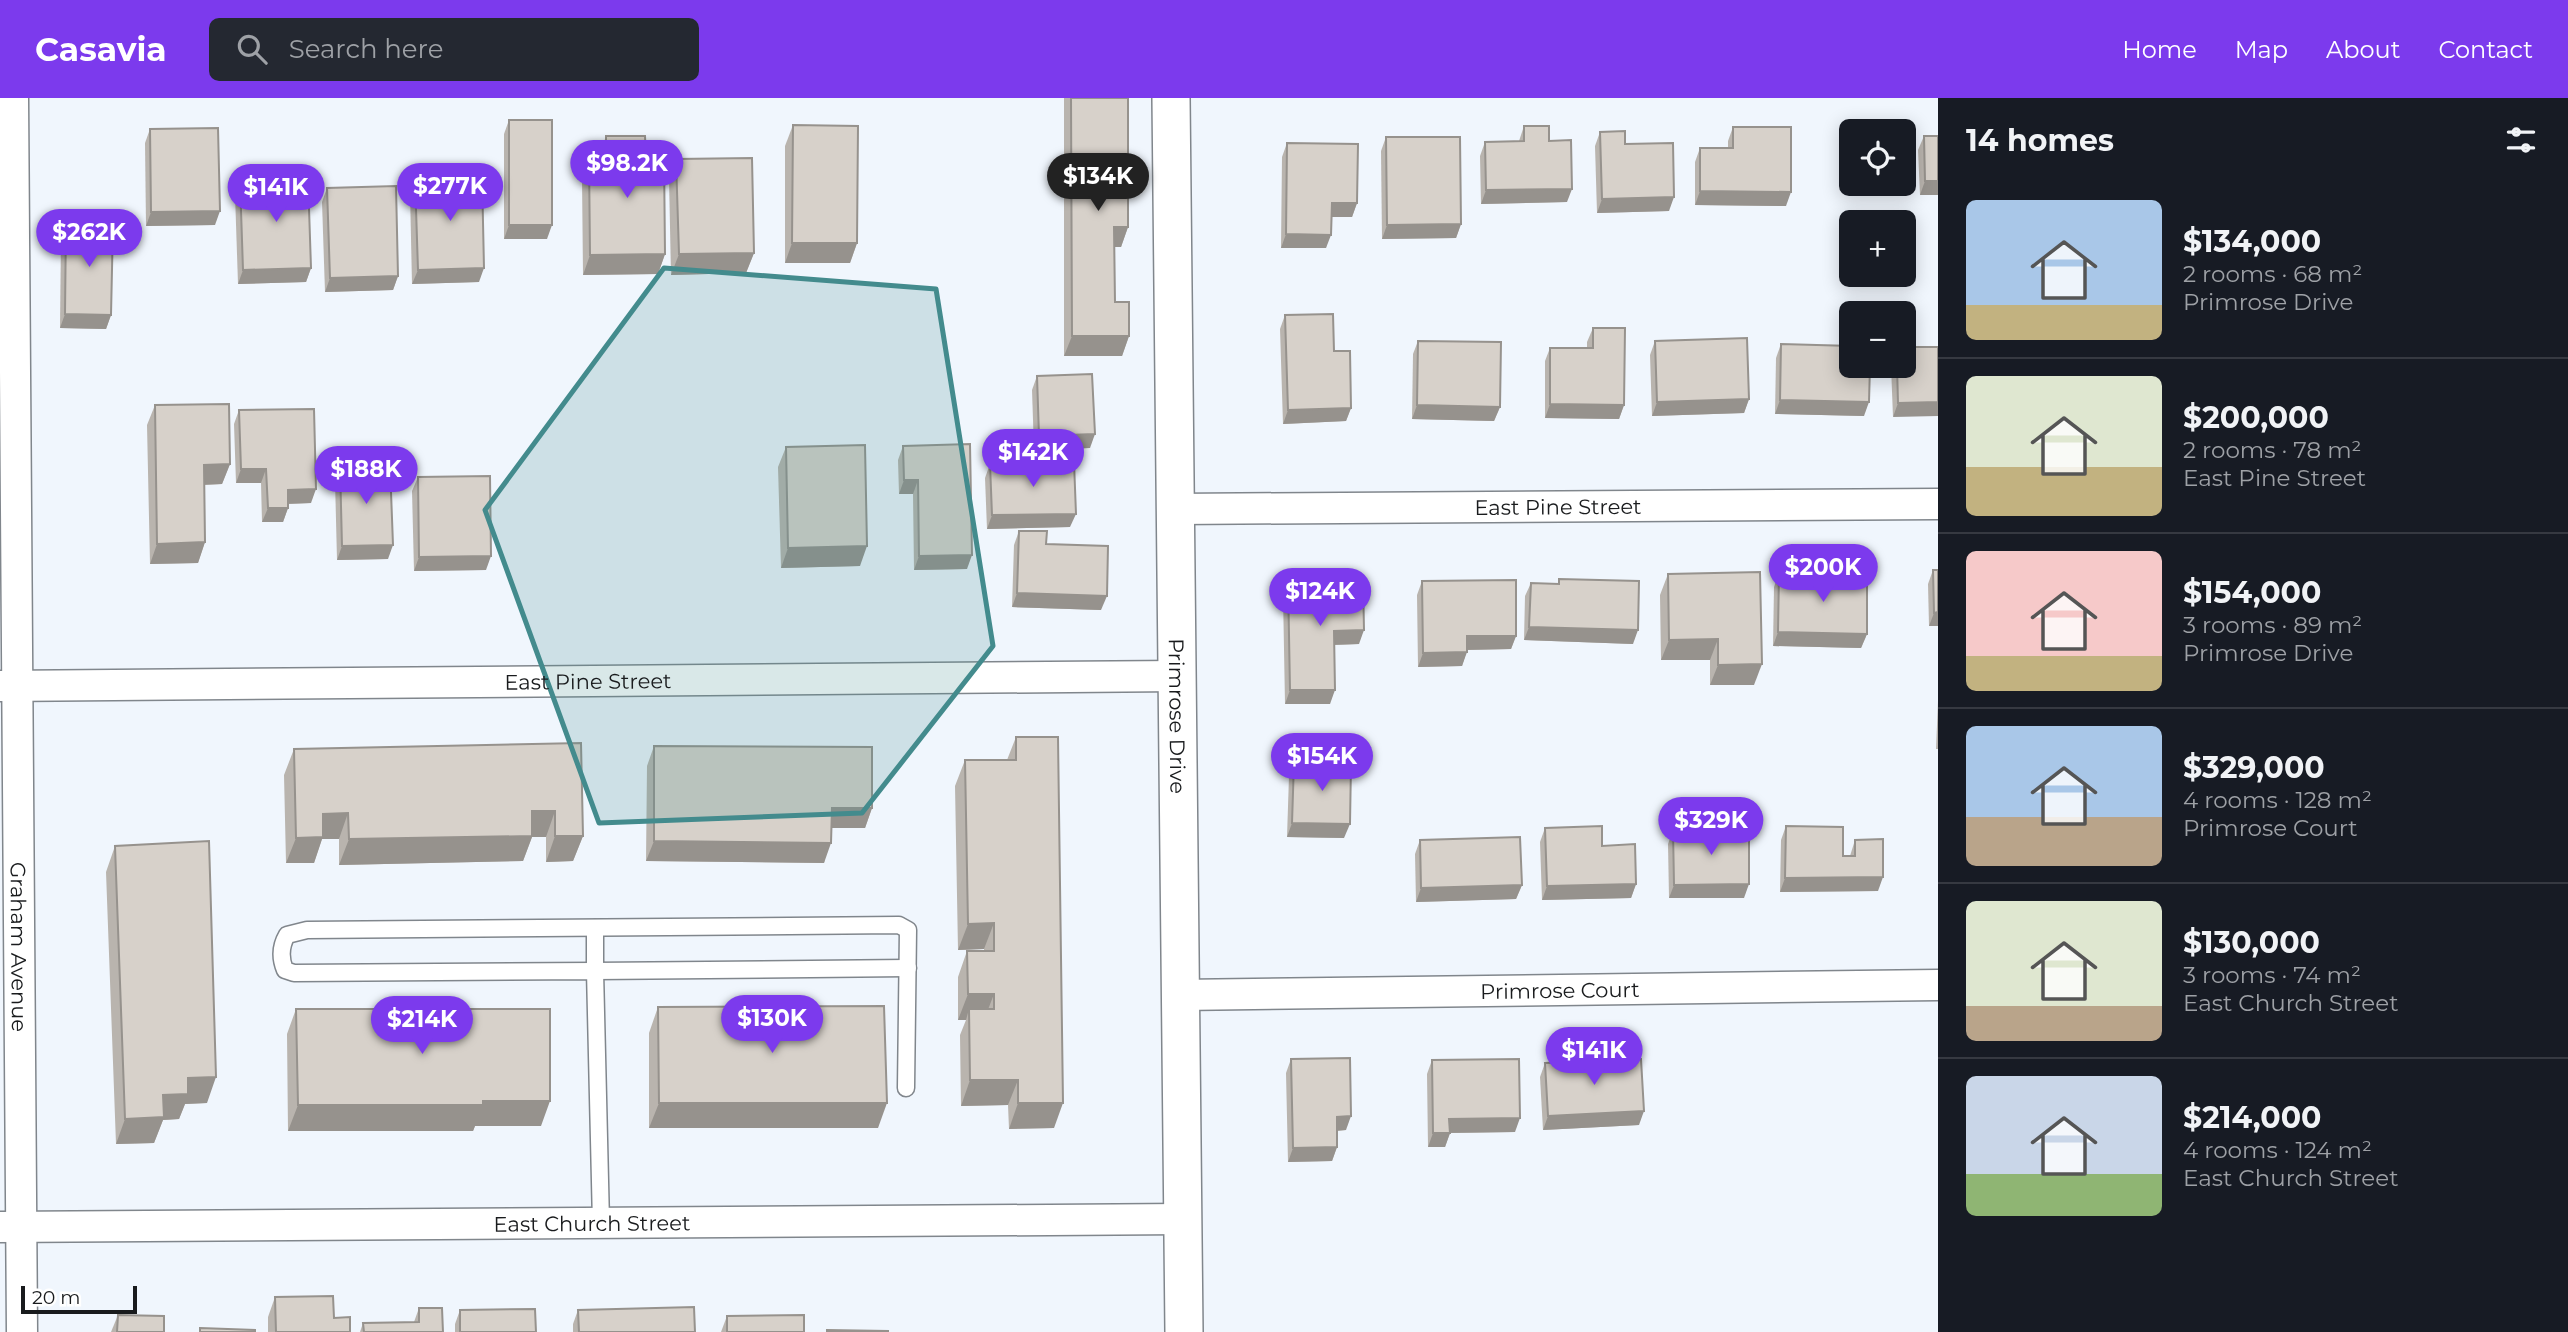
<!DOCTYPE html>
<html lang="en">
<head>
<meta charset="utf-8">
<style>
	body { margin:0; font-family:Montserrat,sans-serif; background:#242831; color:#f1f3f6; height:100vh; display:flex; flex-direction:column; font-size:26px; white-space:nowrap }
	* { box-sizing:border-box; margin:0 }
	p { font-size:23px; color:#9ea1a6 }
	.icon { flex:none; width:38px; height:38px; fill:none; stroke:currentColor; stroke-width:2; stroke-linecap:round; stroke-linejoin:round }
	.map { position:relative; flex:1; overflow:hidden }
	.details { display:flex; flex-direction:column; background:#171b24; width:630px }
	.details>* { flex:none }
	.controls { position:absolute; left:1839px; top:21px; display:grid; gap:14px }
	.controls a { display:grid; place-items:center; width:77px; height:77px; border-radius:10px; background:#171b24; box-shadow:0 4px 18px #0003; font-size:35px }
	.scale { position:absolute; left:21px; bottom:18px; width:116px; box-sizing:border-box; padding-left:7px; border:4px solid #191b1d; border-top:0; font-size:19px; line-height:24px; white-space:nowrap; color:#191b1d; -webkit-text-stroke:5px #fff; paint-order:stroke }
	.price { position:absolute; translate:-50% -60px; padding:0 16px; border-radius:24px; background:#7c3aed; color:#fff; font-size:23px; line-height:46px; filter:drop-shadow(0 2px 4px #0008) }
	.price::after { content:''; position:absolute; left:50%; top:42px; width:21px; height:16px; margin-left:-10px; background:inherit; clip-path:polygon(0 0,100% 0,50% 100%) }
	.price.active { background:#222; color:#fff }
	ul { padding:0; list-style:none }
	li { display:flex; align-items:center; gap:21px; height:175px; padding:0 28px }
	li+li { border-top:2px solid #363941 }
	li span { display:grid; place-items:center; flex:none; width:196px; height:140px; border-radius:10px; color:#555 }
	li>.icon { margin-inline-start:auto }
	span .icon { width:84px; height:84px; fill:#fffc; stroke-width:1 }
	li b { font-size:30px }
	h2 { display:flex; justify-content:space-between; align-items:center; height:84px; padding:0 28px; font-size:30px }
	header { display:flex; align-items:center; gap:42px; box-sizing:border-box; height:98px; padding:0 35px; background:#7c3aed; color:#fff }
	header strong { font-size:33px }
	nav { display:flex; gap:38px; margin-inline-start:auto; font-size:24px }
	.search { width:490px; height:63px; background:#242831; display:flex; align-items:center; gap:18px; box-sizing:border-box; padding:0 24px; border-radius:10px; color:#9ea1a6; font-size:26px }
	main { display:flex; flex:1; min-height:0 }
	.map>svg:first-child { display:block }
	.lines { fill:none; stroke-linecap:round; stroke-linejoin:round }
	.service-casing { stroke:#80868c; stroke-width:19 }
	.minor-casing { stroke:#80868c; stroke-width:33 }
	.tertiary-casing { stroke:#80868c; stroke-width:40 }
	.service { stroke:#fff; stroke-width:16 }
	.minor { stroke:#fff; stroke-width:30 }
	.tertiary { stroke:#fff; stroke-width:37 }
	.wall { fill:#b9b4ae }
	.shaded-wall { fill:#96928d }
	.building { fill:#d7d1ca; stroke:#96928d; stroke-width:2 }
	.marked { fill:#438b8d; fill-opacity:0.2; stroke:#438b8d; stroke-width:5; stroke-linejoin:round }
	.labels { text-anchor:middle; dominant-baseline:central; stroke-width:5; stroke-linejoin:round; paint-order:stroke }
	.street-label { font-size:21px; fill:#191b1d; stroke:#fff }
</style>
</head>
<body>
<header>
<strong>Casavia</strong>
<div class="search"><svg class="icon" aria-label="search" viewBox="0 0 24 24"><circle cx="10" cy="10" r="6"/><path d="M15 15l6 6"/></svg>Search here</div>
<nav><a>Home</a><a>Map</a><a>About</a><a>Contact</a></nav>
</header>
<main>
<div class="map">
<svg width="1938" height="1234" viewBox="0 0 1938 1234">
	<rect width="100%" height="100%" fill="#f0f6fd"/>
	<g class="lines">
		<g class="service-casing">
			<g id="service">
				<path d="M595,830V873L908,870"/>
				<path d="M601,1125L595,873L294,875L285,872C280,860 280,849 287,837L307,832L899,827L908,832L906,990"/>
			</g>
		</g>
		<g class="minor-casing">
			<g id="minor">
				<path id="s1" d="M13,0L22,1234"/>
				<path id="s2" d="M1176,411L1938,406"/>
				<path id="s3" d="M0,588L1178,578"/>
				<path id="s4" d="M1180,897L1938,887"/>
				<path id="s5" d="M0,1129L1183,1121"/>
			</g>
		</g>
		<g class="tertiary-casing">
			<g id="tertiary">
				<path id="s6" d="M1171,0L1184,1234"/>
			</g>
		</g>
		<use href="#service" class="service"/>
		<use href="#minor" class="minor"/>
		<use href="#tertiary" class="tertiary"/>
	</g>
	<g class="wall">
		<path d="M1064,0H1071L1128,129L1121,149H1115V204L1129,238L1122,258H1064Z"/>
		<path d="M509,22L547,141H504V36Z"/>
		<path d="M793,27L857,145L850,165H785V48Z"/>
		<path d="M1524,28L1549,43L1567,104L1481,106L1480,58L1485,44L1519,43Z"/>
		<path d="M1733,29L1786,108L1695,107V64L1700,50H1728V43Z"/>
		<path d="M150,31L215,127L146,128L145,45Z"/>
		<path d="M1600,34L1625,46L1669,113L1597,115L1595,48Z"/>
		<path d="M606,38L646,59L665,156L658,176L583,177L582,80L589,59H599Z"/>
		<path d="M1924,38H1938V97H1920L1918,52Z"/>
		<path d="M1386,39L1461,126L1456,140L1382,141L1381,53Z"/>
		<path d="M1287,45L1357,105L1352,119H1331L1326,150H1281L1282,59Z"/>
		<path d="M676,61L754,155L746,175L671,177L669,81Z"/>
		<path d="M415,80L479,184L412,186L410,94Z"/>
		<path d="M240,82L311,170L306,184L238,186L235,96Z"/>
		<path d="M327,90L398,178L393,192L325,194L322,104Z"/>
		<path d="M66,124L111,217L106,231L60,230L61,138Z"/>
		<path d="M1285,217L1334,253L1351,310L1346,323L1283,326L1280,231Z"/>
		<path d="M1593,230L1624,307L1619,321L1545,320V263L1550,250H1587V244Z"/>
		<path d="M1418,243L1500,309L1494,323L1412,321L1413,256Z"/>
		<path d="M1655,243L1749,301L1744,315L1652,318L1650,257Z"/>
		<path d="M1781,246L1864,318L1775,316L1776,260Z"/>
		<path d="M1938,249L1893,319L1891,268H1904Z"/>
		<path d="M1037,278L1090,350L1034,352L1032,292Z"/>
		<path d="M155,307L230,366L222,386L204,387L205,444L198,465L150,466L147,327Z"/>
		<path d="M239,312L311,405L288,406V410L283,424H262L261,385H236L234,326Z"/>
		<path d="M903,348L967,471L914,472L913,396H899L898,362Z"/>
		<path d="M786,349L860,468L781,470L778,369Z"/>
		<path d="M990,366L1070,429L987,431L985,380Z"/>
		<path d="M340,368L388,461L337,462L335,382Z"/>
		<path d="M418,379L486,472L414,473L412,393Z"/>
		<path d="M1019,433L1046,446L1101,512L1012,509L1014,447Z"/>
		<path d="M1933,472H1938V528H1929L1928,486Z"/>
		<path d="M1779,475L1867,536L1861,550L1773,548L1774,489Z"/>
		<path d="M1668,476L1754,587H1710V562H1661L1660,497Z"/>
		<path d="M1559,481L1633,546L1524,542L1525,498L1531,485L1558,486Z"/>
		<path d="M1288,482L1359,546L1335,547L1330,606H1285L1283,496Z"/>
		<path d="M1422,483L1516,538L1511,551L1467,552L1462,568L1418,569L1417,497Z"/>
		<path d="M1938,603V651H1936Z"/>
		<path d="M1016,639L1054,1030L1009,1031L1008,1007L961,1008L960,937L966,922H958V879L967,853H984V851L958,852L955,688L965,662H1007Z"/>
		<path d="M581,645L583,738L573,763L546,764V739H532L523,763L339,767V741H322L314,765H286L284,677L294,651Z"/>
		<path d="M654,648L872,710L865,730H832L824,765L646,763L647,668Z"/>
		<path d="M1294,664L1344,740L1287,739L1289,678Z"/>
		<path d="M1786,728L1843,758H1850L1855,742L1878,793L1780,794L1781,742Z"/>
		<path d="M1545,730L1602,748L1636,786L1631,800L1542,802L1540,744Z"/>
		<path d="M1673,732L1744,800H1669L1668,746Z"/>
		<path d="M1420,742L1522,787L1516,801L1416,804L1415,756Z"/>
		<path d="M115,748L207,1005L185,1006L179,1021L163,1022L154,1045L116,1046L106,774Z"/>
		<path d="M658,909L878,1030H649V935Z"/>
		<path d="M296,911L541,1028H475L473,1033H288L287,936Z"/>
		<path d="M1291,961L1346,1032L1337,1033V1049L1332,1063L1288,1064L1286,975Z"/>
		<path d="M1432,962L1515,1034L1450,1035L1445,1049H1428L1427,976Z"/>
		<path d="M1545,965L1639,1027L1543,1032L1540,979Z"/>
		<path d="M275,1199L334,1220L350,1234H268V1219Z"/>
		<path d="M419,1210L443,1234H360L363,1225L414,1224Z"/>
		<path d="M460,1212L536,1234H455V1226Z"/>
		<path d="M578,1212L695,1234H573V1226Z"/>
		<path d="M118,1217L164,1234H111Z"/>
		<path d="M727,1218L804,1234H721Z"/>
	</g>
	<g class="shaded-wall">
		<path d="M1925,83H1938V97H1920Z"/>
		<path d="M1572,91L1567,104L1481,106L1486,92Z"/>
		<path d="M1700,93L1791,94L1786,108L1695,107Z"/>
		<path d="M1674,99L1669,113L1597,115L1602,101Z"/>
		<path d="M1332,105H1357L1352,119H1326Z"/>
		<path d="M220,113L215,127L146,128L151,114Z"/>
		<path d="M1461,126L1456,140L1382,141L1387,127Z"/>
		<path d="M509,127H552L547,141H504Z"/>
		<path d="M1114,129H1128L1121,149H1107Z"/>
		<path d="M1286,136L1331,137L1326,150H1281Z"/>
		<path d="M792,145H857L850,165H785Z"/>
		<path d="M754,155L746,175L671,177L679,156Z"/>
		<path d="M665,156L658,176L583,177L590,157Z"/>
		<path d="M311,170L306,184L238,186L243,172Z"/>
		<path d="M484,170L479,184L412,186L418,172Z"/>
		<path d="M398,178L393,192L325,194L330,180Z"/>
		<path d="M65,216L111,217L106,231L60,230Z"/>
		<path d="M1072,238H1129L1122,258H1064Z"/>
		<path d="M1749,301L1744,315L1652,318L1657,304Z"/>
		<path d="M1780,302L1869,304L1864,318L1775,316Z"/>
		<path d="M1938,304V318L1893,319L1898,305Z"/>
		<path d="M1550,306L1624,307L1619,321L1545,320Z"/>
		<path d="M1417,307L1500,309L1494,323L1412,321Z"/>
		<path d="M1351,310L1346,323L1283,326L1288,312Z"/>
		<path d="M1095,336L1090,350L1034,352L1039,338Z"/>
		<path d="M230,366L222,386L197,387L204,367Z"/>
		<path d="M241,371H266L261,385H236Z"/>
		<path d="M904,382H918L913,396H899Z"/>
		<path d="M316,391L311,405L283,406L288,392Z"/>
		<path d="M268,410H288L283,424H262Z"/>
		<path d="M1076,416L1070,429L987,431L992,417Z"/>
		<path d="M205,444L198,465L150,466L157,446Z"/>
		<path d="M393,447L388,461L337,462L342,448Z"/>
		<path d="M867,448L860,468L781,470L788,450Z"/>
		<path d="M972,457L967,471L914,472L919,458Z"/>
		<path d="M491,458L486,472L414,473L419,459Z"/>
		<path d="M1017,495L1107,498L1101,512L1012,509Z"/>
		<path d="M1938,514V528H1929L1934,515Z"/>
		<path d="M1529,529L1638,532L1633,546L1524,542Z"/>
		<path d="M1364,532L1359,546L1329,547L1334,533Z"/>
		<path d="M1778,534L1867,536L1861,550L1773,548Z"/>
		<path d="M1467,538H1516L1511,551L1462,552Z"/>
		<path d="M1718,541L1710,562H1661L1669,542Z"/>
		<path d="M1467,554L1462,568L1418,569L1423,555Z"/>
		<path d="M1762,566L1754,587H1710L1718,567Z"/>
		<path d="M1290,592H1335L1330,606H1285Z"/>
		<path d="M832,710H872L865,730H825Z"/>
		<path d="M532,713H555L546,739H532L523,763L339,767L349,741Z"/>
		<path d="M348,715L339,741H322L314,765H286L296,740L323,716Z"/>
		<path d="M1292,725L1350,726L1344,740L1287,739Z"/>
		<path d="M555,738H583L573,763L546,764Z"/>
		<path d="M654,743L831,745L824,765L646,763Z"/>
		<path d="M1883,779L1878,793L1780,794L1785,780Z"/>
		<path d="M1636,786L1631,800L1542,802L1547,788Z"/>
		<path d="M1749,786L1744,800H1669L1674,787Z"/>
		<path d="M1522,787L1516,801L1416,804L1421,790Z"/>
		<path d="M994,825L984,851L958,852L968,826Z"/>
		<path d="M968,896H994L984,922L969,911L966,922H958Z"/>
		<path d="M216,979L207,1005L185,1006L179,1021L163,1022L154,1045L116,1046L125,1021L188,980Z"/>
		<path d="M970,982H1018L1008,1007L961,1008Z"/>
		<path d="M483,1003H550L541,1028H475L473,1033H288L298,1007Z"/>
		<path d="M659,1005H887L878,1030H649Z"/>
		<path d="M1018,1005H1063L1054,1030L1009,1031Z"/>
		<path d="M1644,1013L1639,1027L1543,1032L1548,1018Z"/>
		<path d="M1351,1018L1346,1032L1332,1033L1337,1019Z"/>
		<path d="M1520,1020L1515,1034L1444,1035L1449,1021Z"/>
		<path d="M1433,1035H1450L1445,1049H1428Z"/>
		<path d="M1337,1049L1332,1063L1288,1064L1293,1050Z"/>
	</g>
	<g class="building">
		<path d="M1071,0H1128V129H1114L1115,204H1129V238H1072Z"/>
		<rect x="509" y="22" width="43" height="105"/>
		<path d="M793,27L858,28L857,145H792Z"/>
		<path d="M1524,28H1549V43L1571,42L1572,91L1486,92L1485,44L1524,43Z"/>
		<path d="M1733,29H1791V94L1700,93V50H1733Z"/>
		<path d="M218,30L220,113L151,114L150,31Z"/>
		<path d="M1625,33V46L1673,45L1674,99L1602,101L1600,34Z"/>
		<path d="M606,38H645L646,59H664L665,156L590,157L589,59H606Z"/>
		<path d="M1924,38H1938V83H1925Z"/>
		<path d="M1386,39H1460L1461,126L1387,127Z"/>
		<path d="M1287,45L1358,46L1357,105H1332L1331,137L1286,136Z"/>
		<path d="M752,60L754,155L679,156L676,61Z"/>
		<path d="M482,78L484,170L418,172L415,80Z"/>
		<path d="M308,80L311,170L243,172L240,82Z"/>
		<path d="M396,88L398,178L330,180L327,90Z"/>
		<path d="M66,124L113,126L111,217L65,216Z"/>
		<path d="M1333,216L1334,253H1350L1351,310L1288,312L1285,217Z"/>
		<path d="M1593,230H1625L1624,307L1550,306V250H1593Z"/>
		<path d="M1747,240L1749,301L1657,304L1655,243Z"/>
		<path d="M1418,243L1501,244L1500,309L1417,307Z"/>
		<path d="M1781,246L1852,248V268H1870L1869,304L1780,302Z"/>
		<path d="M1904,249H1938V304L1898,305L1897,268H1904Z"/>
		<path d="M1092,276L1095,336L1039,338L1037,278Z"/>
		<path d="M229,306L230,366L204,367L205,444L157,446L155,307Z"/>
		<path d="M314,311L316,391L288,392V410H268L266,371H241L239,312Z"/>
		<path d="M970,346L972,457L919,458L918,382H904L903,348Z"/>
		<path d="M865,347L867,448L788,450L786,349Z"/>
		<path d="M1074,364L1076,416L992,417L990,366Z"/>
		<path d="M390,367L393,447L342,448L340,368Z"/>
		<path d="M490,378L491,458L419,459L418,379Z"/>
		<path d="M1019,433H1047L1046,446L1108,448L1107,498L1017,495Z"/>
		<path d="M1933,472H1938V514L1934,515Z"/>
		<path d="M1760,474L1762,566L1718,567V541L1669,542L1668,476Z"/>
		<path d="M1779,475L1867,477V536L1778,534Z"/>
		<path d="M1363,481L1364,532L1334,533L1335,592H1290L1288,482Z"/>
		<path d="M1559,481L1639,483L1638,532L1529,529L1531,485L1559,486Z"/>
		<path d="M1516,482V538H1467V554L1423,555L1422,483Z"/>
		<path d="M1016,639H1058L1063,1005H1018V982H970L969,911H994V896H968L967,853H994V825L968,826L965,662H1016Z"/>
		<path d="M581,645L583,738H555V713H532V738L349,741L348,715L323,716V739L296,740L294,651Z"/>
		<path d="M654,648L872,649V710H832L831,745L654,743Z"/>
		<path d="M1294,664L1351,666L1350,726L1292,725Z"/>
		<path d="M1602,728V748L1635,746L1636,786L1547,788L1545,730Z"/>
		<path d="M1786,728L1843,729V758H1855V742L1883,741V779L1785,780Z"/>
		<path d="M1673,732H1749V786L1674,787Z"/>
		<path d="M1520,739L1522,787L1421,790L1420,742Z"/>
		<path d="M209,743L216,979L188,980V996L163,997L164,1019L125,1021L115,748Z"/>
		<path d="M884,908L887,1005H659L658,909Z"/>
		<path d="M296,911H550V1003H483V1007H298Z"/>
		<path d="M1350,960L1351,1018L1337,1019V1049L1293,1050L1291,961Z"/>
		<path d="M1519,961L1520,1020L1449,1021L1450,1035H1433L1432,962Z"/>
		<path d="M1641,961L1644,1013L1548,1018L1545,965Z"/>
		<path d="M333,1198L334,1220L350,1219V1234H276L275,1199Z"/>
		<path d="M694,1209L695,1234H579L578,1212Z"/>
		<path d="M419,1210H442L443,1234H364L363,1225L419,1224Z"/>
		<path d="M535,1211L536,1234H460V1212Z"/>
		<path d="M118,1217L164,1218V1234H117Z"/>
		<path d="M804,1217V1234H727V1218Z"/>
		<path d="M200,1230L255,1232V1234H200Z"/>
		<path d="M827,1232L888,1233V1234H827Z"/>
	</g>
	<path class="marked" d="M664,170L936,191L993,548L862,715L599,725L485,412Z"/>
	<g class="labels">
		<g class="street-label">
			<text stroke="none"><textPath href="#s2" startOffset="382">East Pine Street</textPath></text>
			<text stroke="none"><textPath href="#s3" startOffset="588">East Pine Street</textPath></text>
			<text stroke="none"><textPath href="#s6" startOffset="618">Primrose Drive</textPath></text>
			<text stroke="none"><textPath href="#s1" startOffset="849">Graham Avenue</textPath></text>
			<text stroke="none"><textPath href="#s4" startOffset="380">Primrose Court</textPath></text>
			<text stroke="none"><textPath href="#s5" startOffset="592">East Church Street</textPath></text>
		</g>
	</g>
</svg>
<div class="controls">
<a><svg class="icon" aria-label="locate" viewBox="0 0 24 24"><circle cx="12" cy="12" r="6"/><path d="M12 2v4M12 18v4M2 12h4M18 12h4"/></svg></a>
<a>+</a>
<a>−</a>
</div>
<div class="scale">20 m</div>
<b class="price" style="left:627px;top:102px">$98.2K</b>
<b class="price active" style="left:1098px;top:115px">$134K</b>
<b class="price" style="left:450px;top:125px">$277K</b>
<b class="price" style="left:276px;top:126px">$141K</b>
<b class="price" style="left:89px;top:171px">$262K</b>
<b class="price" style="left:1033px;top:391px">$142K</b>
<b class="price" style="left:366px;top:408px">$188K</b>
<b class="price" style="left:1823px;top:506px">$200K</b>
<b class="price" style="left:1320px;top:530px">$124K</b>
<b class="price" style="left:1322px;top:695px">$154K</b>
<b class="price" style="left:1711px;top:759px">$329K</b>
<b class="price" style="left:772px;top:957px">$130K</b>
<b class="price" style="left:422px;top:958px">$214K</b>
<b class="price" style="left:1594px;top:989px">$141K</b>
</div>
<section class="details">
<h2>14 homes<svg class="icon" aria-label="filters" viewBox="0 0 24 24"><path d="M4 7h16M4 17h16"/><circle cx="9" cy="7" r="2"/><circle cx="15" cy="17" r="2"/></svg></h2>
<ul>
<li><span style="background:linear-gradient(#a9c7e8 75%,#c2b280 0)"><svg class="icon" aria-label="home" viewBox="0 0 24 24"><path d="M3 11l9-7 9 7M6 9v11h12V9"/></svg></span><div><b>$134,000</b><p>2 rooms · 68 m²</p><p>Primrose Drive</p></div></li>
<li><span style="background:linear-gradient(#dfe7d0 65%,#c2b280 0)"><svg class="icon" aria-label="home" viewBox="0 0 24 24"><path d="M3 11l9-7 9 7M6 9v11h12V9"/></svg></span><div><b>$200,000</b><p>2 rooms · 78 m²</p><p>East Pine Street</p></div></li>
<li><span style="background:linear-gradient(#f6c9c9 75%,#c2b280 0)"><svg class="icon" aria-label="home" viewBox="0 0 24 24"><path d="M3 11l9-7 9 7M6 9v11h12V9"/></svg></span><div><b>$154,000</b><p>3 rooms · 89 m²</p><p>Primrose Drive</p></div></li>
<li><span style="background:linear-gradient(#a9c7e8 65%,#b9a48a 0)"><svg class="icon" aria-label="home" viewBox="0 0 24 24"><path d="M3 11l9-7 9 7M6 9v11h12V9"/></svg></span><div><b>$329,000</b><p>4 rooms · 128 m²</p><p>Primrose Court</p></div></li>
<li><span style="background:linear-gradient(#dfe7d0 75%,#b9a48a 0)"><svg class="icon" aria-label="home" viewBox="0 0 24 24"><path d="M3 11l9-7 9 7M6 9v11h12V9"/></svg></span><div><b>$130,000</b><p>3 rooms · 74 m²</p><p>East Church Street</p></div></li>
<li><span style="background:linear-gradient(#c9d6e8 70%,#8fb573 0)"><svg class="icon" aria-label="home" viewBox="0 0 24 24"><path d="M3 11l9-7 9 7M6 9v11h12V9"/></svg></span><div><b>$214,000</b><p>4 rooms · 124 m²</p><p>East Church Street</p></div></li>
</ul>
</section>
</main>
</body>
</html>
